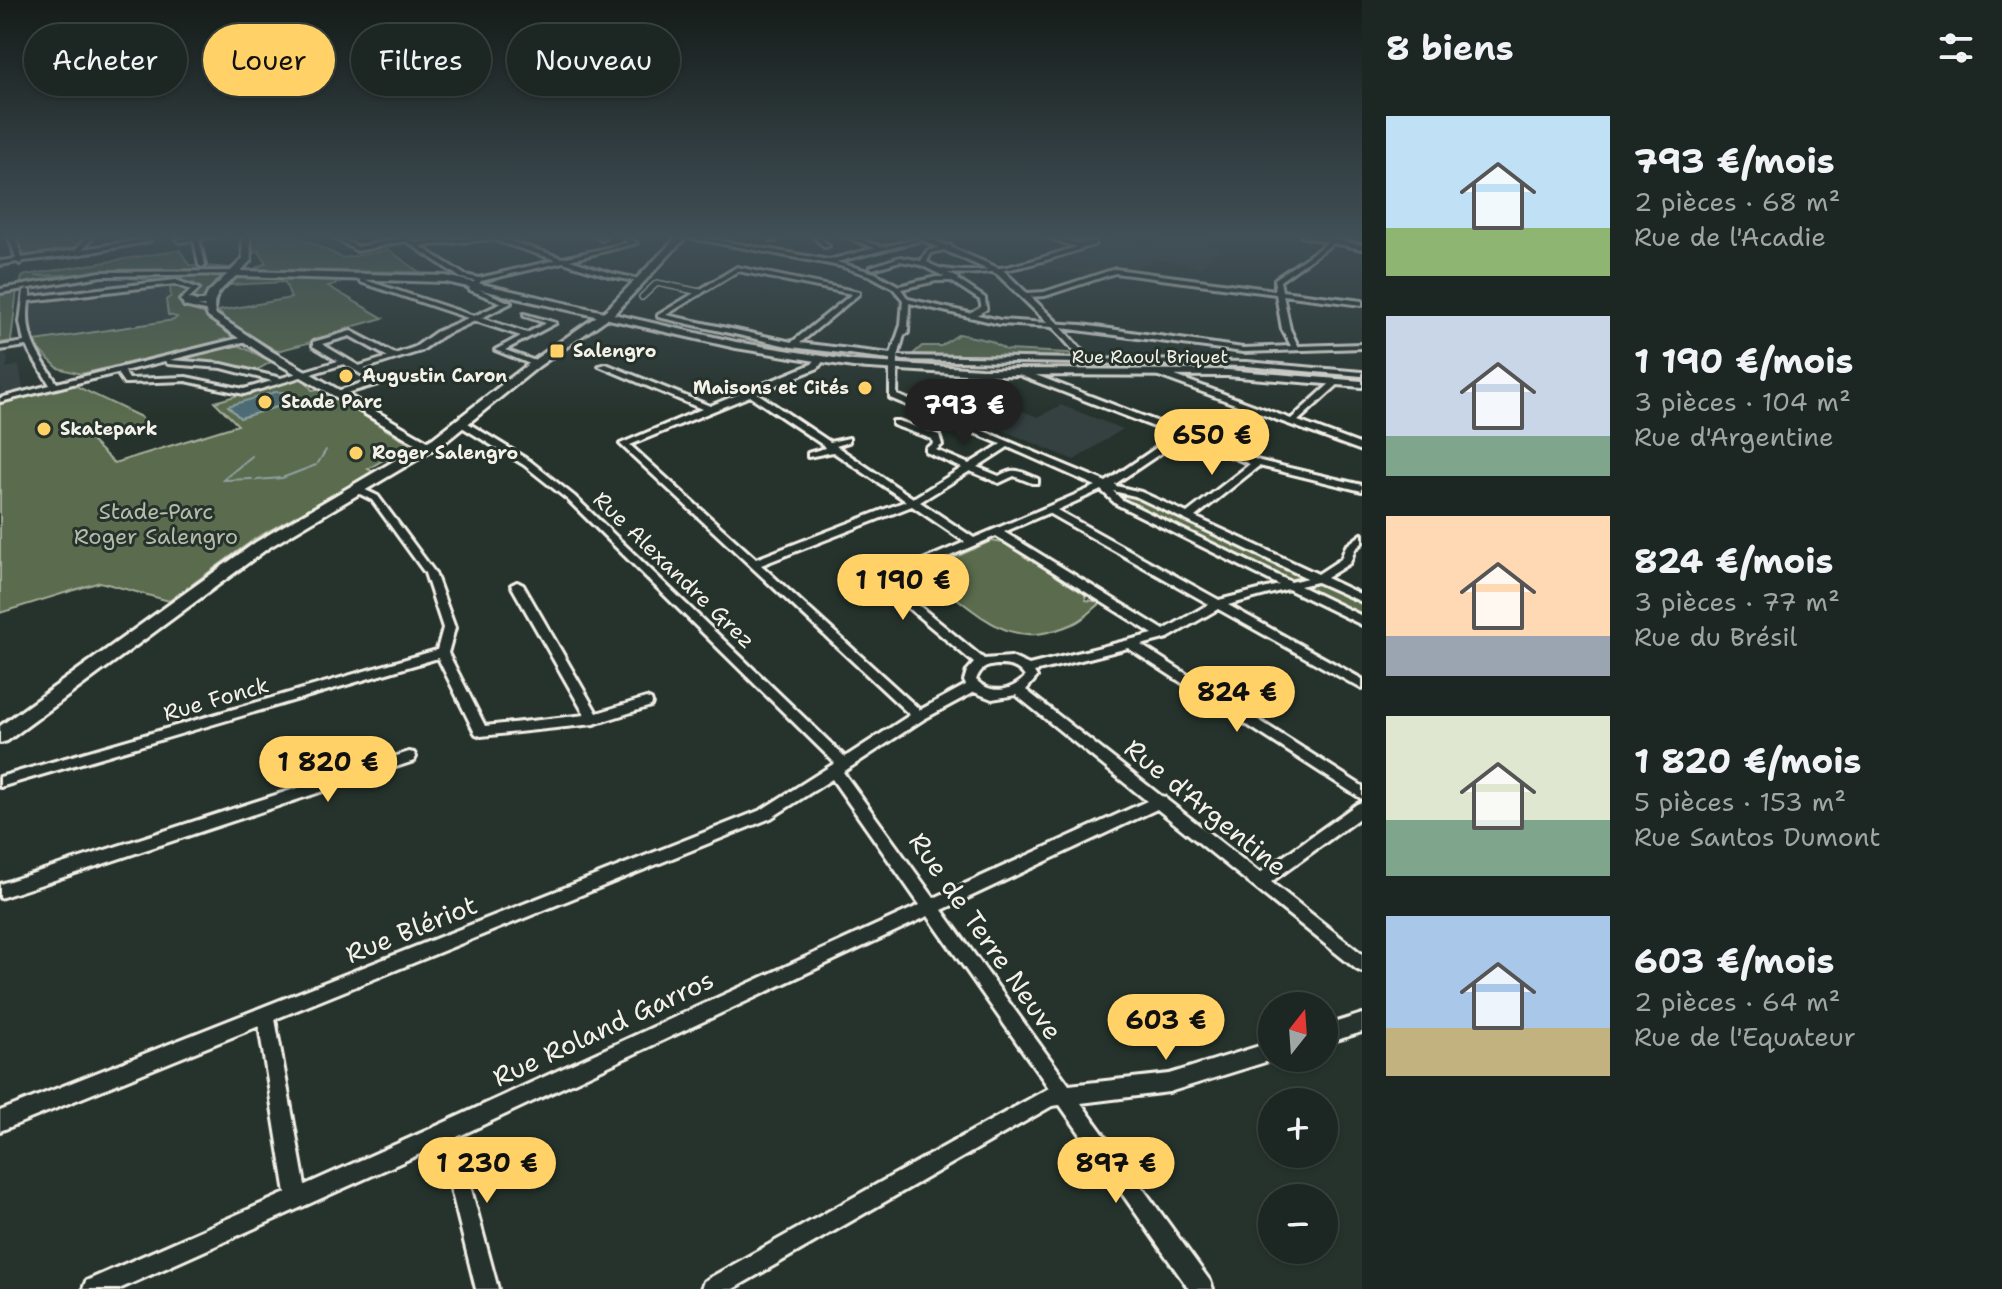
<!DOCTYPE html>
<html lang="fr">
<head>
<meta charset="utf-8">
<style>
	body { margin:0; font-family:"Shantell Sans",sans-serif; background:#29322f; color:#f1f3f6; height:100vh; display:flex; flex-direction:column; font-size:30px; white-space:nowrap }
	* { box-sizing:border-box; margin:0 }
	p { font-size:26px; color:#a0a5a5 }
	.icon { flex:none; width:44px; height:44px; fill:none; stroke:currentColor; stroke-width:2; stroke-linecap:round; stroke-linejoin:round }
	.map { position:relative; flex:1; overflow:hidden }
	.side { display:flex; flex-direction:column; background:#1c2622; width:640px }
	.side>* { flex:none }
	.top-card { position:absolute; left:24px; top:24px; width:760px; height:72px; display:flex; gap:16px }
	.needle { width:52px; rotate:17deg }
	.fabs { position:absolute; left:1258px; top:992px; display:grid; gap:16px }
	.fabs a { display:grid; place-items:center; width:80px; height:80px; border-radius:50%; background:#1c2622; box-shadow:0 2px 6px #0004,0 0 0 2px #3a4340; font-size:40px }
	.price { position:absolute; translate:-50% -68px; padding:0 18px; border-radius:28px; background:#ffd166; color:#111; font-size:26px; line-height:52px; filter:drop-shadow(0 2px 4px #0008) }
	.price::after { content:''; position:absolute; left:50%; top:48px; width:24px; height:18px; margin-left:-12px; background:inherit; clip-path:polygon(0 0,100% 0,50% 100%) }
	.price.selected { background:#222; color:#fff }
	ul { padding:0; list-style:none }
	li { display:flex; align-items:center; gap:24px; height:200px; padding:0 24px }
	li span { display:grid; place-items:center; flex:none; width:224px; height:160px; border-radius:0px; color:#555 }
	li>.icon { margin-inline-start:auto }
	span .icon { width:96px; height:96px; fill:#fffc; stroke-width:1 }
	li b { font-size:34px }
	h2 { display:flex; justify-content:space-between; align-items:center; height:96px; padding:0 24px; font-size:34px }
	.tag { padding:0 28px; border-radius:36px; background:#1c2622; box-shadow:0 2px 6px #0004,0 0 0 2px #3a4340; font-size:28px; line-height:72px }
	.tag.selected { background:#ffd166; color:#111 }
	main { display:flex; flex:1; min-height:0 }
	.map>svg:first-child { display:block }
	.built { fill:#344040 }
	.green { fill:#5a6c4e; stroke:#a7ae9b; stroke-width:2 }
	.water { fill:#4e6c74; stroke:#90a1a2; stroke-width:2 }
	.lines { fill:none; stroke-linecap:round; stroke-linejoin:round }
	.stream { stroke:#90a1a2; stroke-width:2 }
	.pedestrian-casing { stroke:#f4f1e8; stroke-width:8 }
	.minor-casing { stroke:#f4f1e8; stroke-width:6 }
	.tertiary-casing { stroke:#f4f1e8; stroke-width:6 }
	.secondary-casing { stroke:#f4f1e8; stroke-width:6 }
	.pedestrian { stroke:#26332d; stroke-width:5 }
	.minor { fill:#26332d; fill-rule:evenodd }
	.tertiary { fill:#26332d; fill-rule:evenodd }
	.secondary { fill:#26332d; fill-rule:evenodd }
	.poi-dot { fill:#ffd166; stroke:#26332d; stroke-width:3 }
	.labels { text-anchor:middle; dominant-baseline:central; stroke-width:6; stroke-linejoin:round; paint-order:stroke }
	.far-poi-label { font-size:18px; font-weight:bold; fill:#f4f1e8; stroke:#26332d; text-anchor:start }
	.far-street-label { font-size:18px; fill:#f4f1e8; stroke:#26332d }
	.park-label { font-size:22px; fill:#b6bcaa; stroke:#26332d }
	.street-label { font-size:22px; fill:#f4f1e8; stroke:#26332d }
	.near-street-label { font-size:26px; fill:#f4f1e8; stroke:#26332d }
</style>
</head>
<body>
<main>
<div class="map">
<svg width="1362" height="1289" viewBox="0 0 1362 1289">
	<rect width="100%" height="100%" fill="#26332d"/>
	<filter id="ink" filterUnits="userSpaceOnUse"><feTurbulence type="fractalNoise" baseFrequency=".0125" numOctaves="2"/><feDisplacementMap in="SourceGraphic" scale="16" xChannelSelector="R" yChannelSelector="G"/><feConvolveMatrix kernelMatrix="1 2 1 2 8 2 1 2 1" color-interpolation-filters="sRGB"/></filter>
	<g filter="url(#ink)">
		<g class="built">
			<path d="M1090,236L1147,247L1171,236H1204L1211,238L1203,245L1223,249L1201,267L1159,260L1101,278L1019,265L1098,244L1078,239Z"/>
			<path d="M101,274L223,275L174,320L40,341L21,340L23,289Z"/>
			<path d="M0,350L8,358L6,368L19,365L23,389L0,395Z"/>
			<path d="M1061,405L1123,429L1074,460L981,421L1010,406L1038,417Z"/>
		</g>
		<g class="green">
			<path d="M19,236H71L72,243L84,241L75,252L25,259Z"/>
			<path d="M251,236H297L343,258L389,250L419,272L252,270L266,263L259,251L253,252Z"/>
			<path d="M180,250L189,265L232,268L35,276H76L20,286L22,277L26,275Z"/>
			<path d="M139,274H224L226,277L203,302L193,301L201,288L194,283L129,278Z"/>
			<path d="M242,275L362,276L328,286L383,318L344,329L343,334L277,351L228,322L218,311L291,298L285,282L229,285Z"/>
			<path d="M160,284H179L193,290L179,301L181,305L203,312L234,338L81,374L58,368L35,346V341L174,320L177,317L168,315L166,300L171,296L170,287Z"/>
			<path d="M17,289L11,341L0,343V292Z"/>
			<path d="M959,334L991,341L1006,350L1069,353L1073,357L913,354L922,346H941Z"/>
			<path d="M225,346H240L279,365L271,362L255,371L220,363L167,360Z"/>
			<path d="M295,378L304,379L312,390L321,389L409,444V451L392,461L385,459L368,469L374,472L256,538L169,601L100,582L0,613V404L74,385L141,417L146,424L90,440L114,463L238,425L215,402Z"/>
			<path d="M1126,492L1307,577L1283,580L1116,496Z"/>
			<path d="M991,541L1009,544L1084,591L1086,600L1103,602C1095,606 1088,617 1075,623C1020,647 998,630 955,597L928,604C919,595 907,593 896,584Z"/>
			<path d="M1324,582L1362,600V619L1302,586Z"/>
		</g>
		<path class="water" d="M275,392H285L291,397L283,405L240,418L228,406Z"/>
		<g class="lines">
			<g class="stream">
				<path d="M252,456L223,480L252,479"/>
				<path d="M318,463L326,450"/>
				<path d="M256,480L282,478L316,465"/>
			</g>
			<g class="pedestrian-casing">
				<g id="pedestrian">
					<path d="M642,297L657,283L700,292"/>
					<path d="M971,315L984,308"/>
				</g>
			</g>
			<g class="minor-casing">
				<g id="minor">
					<path d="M9,236H15L22,258L75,250L88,236H94L83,249L147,239L150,241L76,255L23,261L20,264L17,262L0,265V261L16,259Z"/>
					<path d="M196,236H216L199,239L205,265L202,267L199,265L194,240L180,242L177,240Z"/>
					<path d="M331,236H338L358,247L402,238L399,236H406L416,243L493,236L563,258L628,243L624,240L627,238L637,243L570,260L611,273L643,280L640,282L608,276L563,262L481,281L476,288L511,303L481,318L527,333L546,323L524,316V314L556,323L505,350L538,362L539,364L535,366L495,350L521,336L475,321L442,336L421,351L364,369L381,379V383L337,396H334V392L371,380L344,364L244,394L186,381L127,383H124L117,373L0,402V398L50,385L26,346L0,350V346L24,342L20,322L24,291L27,289L30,291V297L176,280L199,289L188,299L189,304L212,310L209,312L184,306L182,299L191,290L175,284L29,301C24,338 38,354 57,383L244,337H247V341L170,360L222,364L281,378L338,361L313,346V342L351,331L395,354L415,347L436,332L468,318L360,282V280L362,279L474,316L502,303L470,290L469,289L475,281L461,278L406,241L357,251ZM491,239L556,260L479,278L465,275L420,246ZM350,336L388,357L359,366L322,344ZM165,361L168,364L222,368L272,381L244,389L186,377L129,379L124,371Z"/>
					<path d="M594,236H602L605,238L602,240Z"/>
					<path d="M681,236H693L829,260L875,248L843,236H851L882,247L926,237V239L836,262L875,273L899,286L936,277H945L921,265L900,261L873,269L870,267L900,257L921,261L927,251L950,245L952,248L931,253L927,262C932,265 938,268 944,269C987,277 1035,260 1076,247L1044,236C1066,236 1071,248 1094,241L1096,244C1049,260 999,277 948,273L958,278V280L985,298L986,309H982L980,300L951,281H936L901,289L908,299L1000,320L1082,325L1243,348L1291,346L1282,329L1276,294L1115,273L1045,296L1027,297L1024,295L1027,293L1044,292L1115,269L1275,290V279L1330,241L1335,242L1280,281L1282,291L1362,301V305L1283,295L1290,329L1298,346L1362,344V348L1243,352L1062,328L1089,359L1247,362L1362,372V376L1247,366L902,360L898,358L899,356L1081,359L1053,327L1000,324L909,303L908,333L904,335L898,357L897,395L1106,482L1175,435L1019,375V371H1025L1200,438L1246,408L1156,375V371H1162L1291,419L1335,379L1342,381L1298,421L1362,445V451L1253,411L1208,441L1260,461L1362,485V491L1259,466L1195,517L1318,574L1341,559L1346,546L1362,534V543L1355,549L1350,563L1326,578L1362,595V602L1317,582L1300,586L1362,616V625L1288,589L1228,605L1362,679V689L1218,609L1168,638L1141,645L1362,786V799L1128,648L1034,672L1037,677L1026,690L1161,796L1165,797L1167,800L1260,873L1357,804L1362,802V816L1271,882L1362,954V972L1356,969L1157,809L942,910L1069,1085L1169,1074L1272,1042V1058H1277L1272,1060L1169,1092L1081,1103L1210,1281L1213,1289H1189L1060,1105L1052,1106L733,1289H701L704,1281L1049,1088L928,916L457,1137L498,1289H476L440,1145L119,1289H83L86,1281L286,1193L259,1026L0,1131V1111L761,810L835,763L568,500L524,465L457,424V420H463L530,461L574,496L845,757L910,715L620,444L702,409L599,366L606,364L710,406L812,364L817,358H823L824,360L818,368L757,393L830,442L849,438V442L836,446L913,498L962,468L926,452V448L933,444L932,439L893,425V421H899L939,435L942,445L936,450L969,464L1001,444L890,398V359L792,347L658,317V315L737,267L859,292V294L800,343L891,354L901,325L903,300L893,288L871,276L840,266ZM738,271L852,294L792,342L666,315ZM750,396L823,445L825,448L808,453V457L833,452L906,501L756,559L630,445ZM1183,438L1250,464L1187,513L1141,492L1116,486L1115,484ZM1008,447L1096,486L974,538L920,502L970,471L999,483L1014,476L1032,483H1038V479C1021,472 1016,466 999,476L977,467ZM1101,490L1116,504L1279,585L1219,600L1057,510ZM1113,491L1135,496L1307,578L1291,582L1122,500ZM912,506L965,542L888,575L882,586L974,663L967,671L964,681L966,685L920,710L761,565ZM1048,513L1209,604L1164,630L1004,532ZM996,536L1153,634L1029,665L1011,657L984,659L894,585L897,579ZM997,665C1009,665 1018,666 1025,677C1011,692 991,695 976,680C980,669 985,666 997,665ZM974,692L992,699L1016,695L1147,801L934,898L843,772L924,719ZM832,779L920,905L439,1125L305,1185L275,1019L771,818Z"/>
					<path d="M775,236H781L775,241H771Z"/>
					<path d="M813,236H819L829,246L824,247Z"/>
					<path d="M235,271L238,273L237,274L101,276L0,293V289L101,272Z"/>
					<path d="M357,486L378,496L435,573L455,628L448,653L485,726L585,715L511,585L517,582L523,585L597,713L646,698L651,700L652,703L651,706L594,724L481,736L476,734L474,731L438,658L0,787V777L437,650L443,628L425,573L372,500L354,491V487Z"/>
					<path d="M409,752L414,753L416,757L414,761L0,898V884Z"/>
					<path d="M1362,1014V1032L1324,1044V1026Z"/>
				</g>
			</g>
			<g class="tertiary-casing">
				<g id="tertiary">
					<path d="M242,236H250L251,260L241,271L446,276L736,342L853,361L981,369L1227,370L1362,381V387L1227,376L981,375L853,367L736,348L446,282L236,276C223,288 211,295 215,314L273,352L433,444L435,447L429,451L265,356L208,317L204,306L195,307L182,302L180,300L185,297L196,301H204L208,293L243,259Z"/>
					<path d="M924,236L1003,270L1061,326L1053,328L997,274L922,240Z"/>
					<path d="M1301,236H1317L1362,245V249Z"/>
				</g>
			</g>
			<g class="secondary-casing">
				<path id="secondary" d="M678,236H687L615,313L539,366L443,444L268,548L7,741L0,743V726L256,542L433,438L531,362L607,309Z"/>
			</g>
			<use href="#pedestrian" class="pedestrian"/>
			<use href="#minor" class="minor"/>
			<use href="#tertiary" class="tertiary"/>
			<use href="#secondary" class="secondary"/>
		</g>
	</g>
	<linearGradient id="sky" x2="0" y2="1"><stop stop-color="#151c19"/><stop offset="0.57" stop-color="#415057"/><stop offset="1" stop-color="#415057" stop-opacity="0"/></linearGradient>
	<rect width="1362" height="416" fill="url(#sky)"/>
	<g class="poi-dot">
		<rect x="549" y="343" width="16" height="16" rx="4"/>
		<circle cx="346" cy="376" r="8"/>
		<circle cx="865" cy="388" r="8"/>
		<circle cx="265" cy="402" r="8"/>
		<circle cx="44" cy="429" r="8"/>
		<circle cx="356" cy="453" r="8"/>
	</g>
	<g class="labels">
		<g class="far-poi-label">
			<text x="573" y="351">Salengro</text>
			<text x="362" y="376">Augustin Caron</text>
			<text x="849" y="388" text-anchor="end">Maisons et Cités</text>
			<text x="281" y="402">Stade Parc</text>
			<text x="60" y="429">Skatepark</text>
			<text x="372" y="453">Roger Salengro</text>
		</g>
		<g class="far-street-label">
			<text x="1150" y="357">Rue Raoul Briquet</text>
		</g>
		<g class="park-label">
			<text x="156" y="511">Stade-Parc<tspan x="156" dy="25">Roger Salengro</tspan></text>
		</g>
		<g class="street-label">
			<text transform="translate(674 570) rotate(44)">Rue Alexandre Grez</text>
			<text transform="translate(216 699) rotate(-16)">Rue Fonck</text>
		</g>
		<g class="near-street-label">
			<text transform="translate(1206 807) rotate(39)">Rue d'Argentine</text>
			<text transform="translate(411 929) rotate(-22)">Rue Blériot</text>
			<text transform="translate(986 936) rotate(55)">Rue de Terre Neuve</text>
			<text transform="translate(603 1028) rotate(-25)">Rue Roland Garros</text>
		</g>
	</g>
</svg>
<div class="fabs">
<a><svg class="needle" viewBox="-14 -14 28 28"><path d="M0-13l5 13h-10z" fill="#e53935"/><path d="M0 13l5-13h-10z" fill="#a0a5a5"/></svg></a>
<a>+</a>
<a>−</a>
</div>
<b class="price selected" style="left:964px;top:447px">793 €</b>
<b class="price" style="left:1212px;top:477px">650 €</b>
<b class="price" style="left:903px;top:622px">1 190 €</b>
<b class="price" style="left:1237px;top:734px">824 €</b>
<b class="price" style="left:328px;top:804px">1 820 €</b>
<b class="price" style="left:1166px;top:1062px">603 €</b>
<b class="price" style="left:487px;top:1205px">1 230 €</b>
<b class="price" style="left:1116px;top:1205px">897 €</b>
<div class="top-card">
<a class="tag">Acheter</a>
<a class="tag selected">Louer</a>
<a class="tag">Filtres</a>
<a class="tag">Nouveau</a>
</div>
</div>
<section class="side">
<h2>8 biens<svg class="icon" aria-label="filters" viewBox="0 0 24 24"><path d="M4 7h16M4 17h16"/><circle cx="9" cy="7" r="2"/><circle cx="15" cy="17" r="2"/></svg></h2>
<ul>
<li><span style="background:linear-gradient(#bfe0f5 70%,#8fb573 0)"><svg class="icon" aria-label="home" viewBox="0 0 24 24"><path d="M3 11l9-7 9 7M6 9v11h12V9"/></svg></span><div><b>793 €/mois</b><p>2 pièces · 68 m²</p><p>Rue de l'Acadie</p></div></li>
<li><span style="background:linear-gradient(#c9d6e8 75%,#7fa58c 0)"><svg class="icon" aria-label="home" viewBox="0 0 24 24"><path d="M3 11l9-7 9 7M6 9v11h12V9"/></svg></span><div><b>1 190 €/mois</b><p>3 pièces · 104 m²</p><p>Rue d'Argentine</p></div></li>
<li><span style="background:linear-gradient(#ffd9b3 75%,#9aa5b1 0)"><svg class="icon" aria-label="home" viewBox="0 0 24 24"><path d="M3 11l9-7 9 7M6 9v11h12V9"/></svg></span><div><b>824 €/mois</b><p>3 pièces · 77 m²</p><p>Rue du Brésil</p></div></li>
<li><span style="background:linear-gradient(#dfe7d0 65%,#7fa58c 0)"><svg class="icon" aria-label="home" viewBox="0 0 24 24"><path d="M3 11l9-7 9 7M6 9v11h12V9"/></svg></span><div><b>1 820 €/mois</b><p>5 pièces · 153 m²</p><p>Rue Santos Dumont</p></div></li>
<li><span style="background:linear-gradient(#a9c7e8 70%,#c2b280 0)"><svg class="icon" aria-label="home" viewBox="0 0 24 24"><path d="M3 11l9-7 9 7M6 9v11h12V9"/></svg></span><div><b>603 €/mois</b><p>2 pièces · 64 m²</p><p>Rue de l'Equateur</p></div></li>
</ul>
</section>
</main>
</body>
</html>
